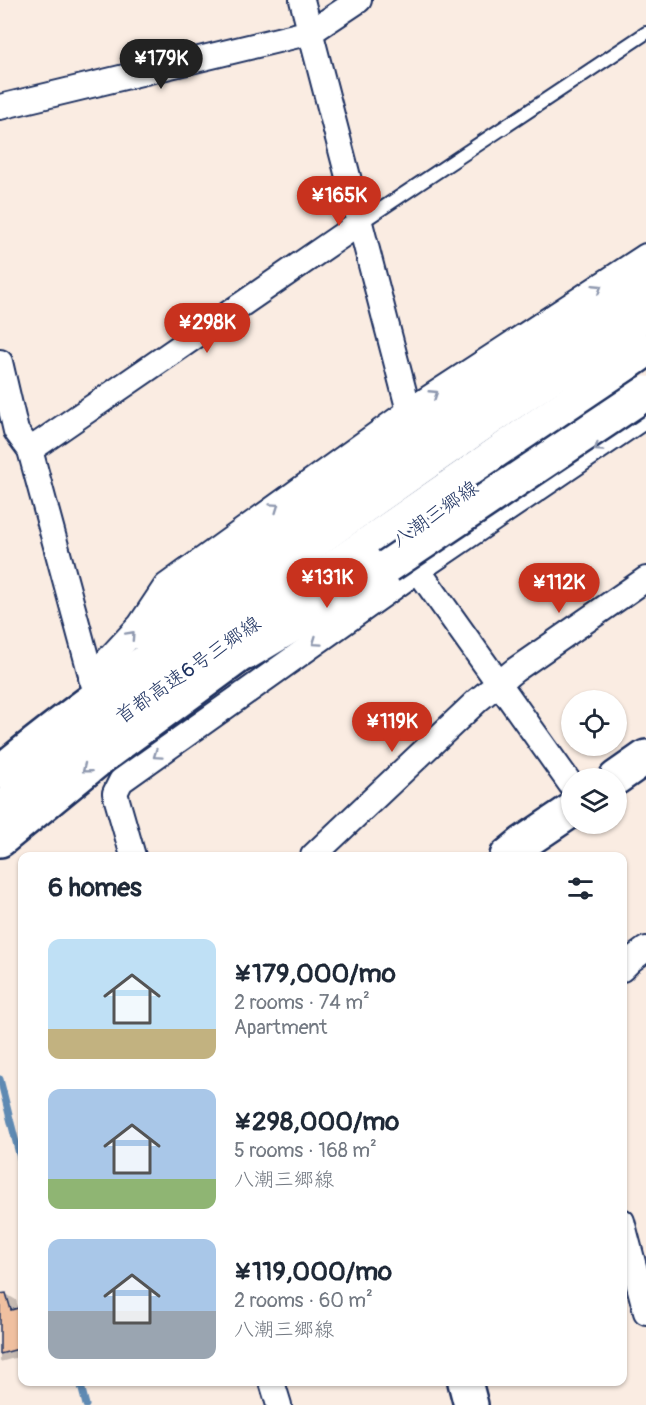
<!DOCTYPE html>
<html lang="en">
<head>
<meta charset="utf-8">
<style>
	body { margin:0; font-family:Pangolin,"Klee One",sans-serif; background:#f6f6f7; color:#1f2937; height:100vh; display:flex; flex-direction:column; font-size:22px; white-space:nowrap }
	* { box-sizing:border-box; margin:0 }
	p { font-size:20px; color:#747a83 }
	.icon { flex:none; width:33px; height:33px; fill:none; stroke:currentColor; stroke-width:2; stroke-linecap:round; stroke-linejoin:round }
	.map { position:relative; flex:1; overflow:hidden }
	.details { position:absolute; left:18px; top:852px; width:609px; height:534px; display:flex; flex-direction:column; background:#fff; border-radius:12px; box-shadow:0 2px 4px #0004 }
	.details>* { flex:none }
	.fabs { position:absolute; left:561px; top:690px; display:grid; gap:12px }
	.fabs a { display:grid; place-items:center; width:66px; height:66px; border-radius:50%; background:#fff; box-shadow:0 2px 4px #0004; font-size:30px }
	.price { position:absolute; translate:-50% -51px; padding:0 14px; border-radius:21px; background:#c8321e; color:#fff; font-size:20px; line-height:39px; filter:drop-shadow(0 2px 3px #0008) }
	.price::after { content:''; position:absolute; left:50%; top:36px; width:18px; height:14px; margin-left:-9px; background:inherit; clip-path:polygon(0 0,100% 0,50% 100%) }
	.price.active { background:#222; color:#fff }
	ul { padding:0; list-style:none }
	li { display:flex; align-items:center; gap:18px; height:150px; padding:0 30px }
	li span { display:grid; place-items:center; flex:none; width:168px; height:120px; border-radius:12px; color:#555 }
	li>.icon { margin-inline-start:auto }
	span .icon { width:72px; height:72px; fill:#fffc; stroke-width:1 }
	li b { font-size:26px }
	h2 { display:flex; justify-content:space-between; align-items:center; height:72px; padding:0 30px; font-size:26px }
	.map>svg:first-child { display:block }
	.shadow { fill:#0003 }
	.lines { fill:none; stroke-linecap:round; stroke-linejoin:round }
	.stream { stroke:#5f8ab3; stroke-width:7 }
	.building { fill:#f0c0a0; stroke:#1b2f5e; stroke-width:1.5 }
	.lane-casing { stroke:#1b2f5e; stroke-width:16 }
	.street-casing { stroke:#1b2f5e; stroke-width:28 }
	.secondary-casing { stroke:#1b2f5e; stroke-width:38 }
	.highway-casing { stroke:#1b2f5e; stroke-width:38 }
	.lane { stroke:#fff; stroke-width:12 }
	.street { stroke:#fff; stroke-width:24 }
	.secondary { stroke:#fff; stroke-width:33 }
	.highway { stroke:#fff; stroke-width:33 }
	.highway-bridge-casing { stroke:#1b2f5e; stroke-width:38; stroke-linecap:butt }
	.highway-bridge { stroke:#fff; stroke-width:33 }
	.oneway { stroke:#8d97ae }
	.labels { text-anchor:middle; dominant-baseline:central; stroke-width:6; stroke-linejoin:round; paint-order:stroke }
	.street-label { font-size:20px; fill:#1b2f5e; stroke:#fff }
</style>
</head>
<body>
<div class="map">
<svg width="646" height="1405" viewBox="0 0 646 1405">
	<rect width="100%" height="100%" fill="#faece2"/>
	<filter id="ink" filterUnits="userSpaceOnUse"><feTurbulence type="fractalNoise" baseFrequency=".0167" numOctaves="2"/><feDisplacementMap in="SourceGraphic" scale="12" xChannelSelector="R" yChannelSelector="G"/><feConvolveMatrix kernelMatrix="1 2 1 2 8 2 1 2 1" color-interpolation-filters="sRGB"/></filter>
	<g filter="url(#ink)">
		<path class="shadow" d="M6,1294L16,1300L19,1310L22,1309V1356L0,1362V1296Z"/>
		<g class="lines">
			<g class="stream">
				<path d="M0,1079L22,1166"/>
				<path d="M80,1382L86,1405"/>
			</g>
		</g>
		<path class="building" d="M6,1293L11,1310L22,1307V1348L0,1354V1294Z"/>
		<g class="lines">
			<g class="lane-casing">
				<path id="lane" d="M360,223L646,33"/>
			</g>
			<g class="street-casing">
				<g id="street">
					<path d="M302,0L409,411"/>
					<path d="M0,107L311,32L359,0"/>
					<path d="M0,362L16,431L30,450L95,690"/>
					<path d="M30,450L360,223"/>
					<path d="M418,570L572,786"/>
					<path d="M91,678L140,625L166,586L409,411L646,256"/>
					<path d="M133,856L115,793L121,781L418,570L646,415"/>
					<path d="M313,856L478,700L515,670L646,579"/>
					<path d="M622,969L631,960L646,949"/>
					<path d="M622,1221L646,1312"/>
					<path d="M272,1382L279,1405"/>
				</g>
			</g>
			<g class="secondary-casing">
				<g id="secondary">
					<path d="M616,778L646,757"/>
					<path d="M0,840L104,755L269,634"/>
					<path d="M507,856L523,843L572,810"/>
					<path d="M465,1382L471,1405"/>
				</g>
			</g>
			<g class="highway-casing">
				<g id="highway">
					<path d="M151,643L193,593L467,401L646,281"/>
					<path d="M246,653L358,586L388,566"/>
					<path d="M0,772C81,705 169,645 255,584C383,492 513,400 646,314"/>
					<path d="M0,810L33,782L149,696L646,350"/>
				</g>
			</g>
			<use href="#lane" class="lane"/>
			<use href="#street" class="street"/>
			<use href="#secondary" class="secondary"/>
			<use href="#highway" class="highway"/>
			<g class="highway-bridge-casing">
				<path id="highway-bridge" d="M388,566L646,393"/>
			</g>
			<use href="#highway-bridge" class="highway-bridge"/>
		</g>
		<defs><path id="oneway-chevron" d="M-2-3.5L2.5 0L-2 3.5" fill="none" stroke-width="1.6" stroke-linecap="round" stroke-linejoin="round" transform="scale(1.5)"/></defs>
		<g class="oneway">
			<use href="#oneway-chevron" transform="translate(598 288) rotate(-33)"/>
			<use href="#oneway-chevron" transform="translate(434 394) rotate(-33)"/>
			<use href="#oneway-chevron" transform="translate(598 448) rotate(146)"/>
			<use href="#oneway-chevron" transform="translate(275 507) rotate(-35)"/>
			<use href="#oneway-chevron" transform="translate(131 635) rotate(-47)"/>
			<use href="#oneway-chevron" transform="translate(316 642) rotate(145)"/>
			<use href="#oneway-chevron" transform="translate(157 755) rotate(145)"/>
			<use href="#oneway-chevron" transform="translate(86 769) rotate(141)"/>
		</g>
	</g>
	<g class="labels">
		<g class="street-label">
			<text transform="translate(435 514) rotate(-35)">八潮三郷線</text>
			<text transform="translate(188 670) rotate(-35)">首都高速6号三郷線</text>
		</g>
	</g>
</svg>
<div class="fabs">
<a><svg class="icon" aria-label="locate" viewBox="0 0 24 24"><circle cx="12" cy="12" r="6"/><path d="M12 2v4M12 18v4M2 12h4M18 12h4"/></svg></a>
<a><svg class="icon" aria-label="layers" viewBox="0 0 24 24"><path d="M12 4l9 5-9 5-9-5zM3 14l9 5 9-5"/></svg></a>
</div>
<b class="price active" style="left:161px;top:90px">¥179K</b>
<b class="price" style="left:339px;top:227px">¥165K</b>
<b class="price" style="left:207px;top:354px">¥298K</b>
<b class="price" style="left:327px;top:609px">¥131K</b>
<b class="price" style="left:559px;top:614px">¥112K</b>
<b class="price" style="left:392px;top:753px">¥119K</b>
<section class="details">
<h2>6 homes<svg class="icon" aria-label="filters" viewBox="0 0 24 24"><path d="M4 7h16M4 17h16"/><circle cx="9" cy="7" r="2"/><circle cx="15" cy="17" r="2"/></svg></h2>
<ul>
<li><span style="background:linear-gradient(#bfe0f5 75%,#c2b280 0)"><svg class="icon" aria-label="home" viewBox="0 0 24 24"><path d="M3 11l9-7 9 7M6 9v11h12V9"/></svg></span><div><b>¥179,000/mo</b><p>2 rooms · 74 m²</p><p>Apartment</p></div></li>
<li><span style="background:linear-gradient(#a9c7e8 75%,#8fb573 0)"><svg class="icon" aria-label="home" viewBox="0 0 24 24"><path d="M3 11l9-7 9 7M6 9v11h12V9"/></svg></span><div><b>¥298,000/mo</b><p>5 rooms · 168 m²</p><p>八潮三郷線</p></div></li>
<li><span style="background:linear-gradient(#a9c7e8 60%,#9aa5b1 0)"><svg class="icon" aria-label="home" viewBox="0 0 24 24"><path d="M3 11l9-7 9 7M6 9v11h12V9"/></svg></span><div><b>¥119,000/mo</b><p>2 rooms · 60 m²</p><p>八潮三郷線</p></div></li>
</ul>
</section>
</div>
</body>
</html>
